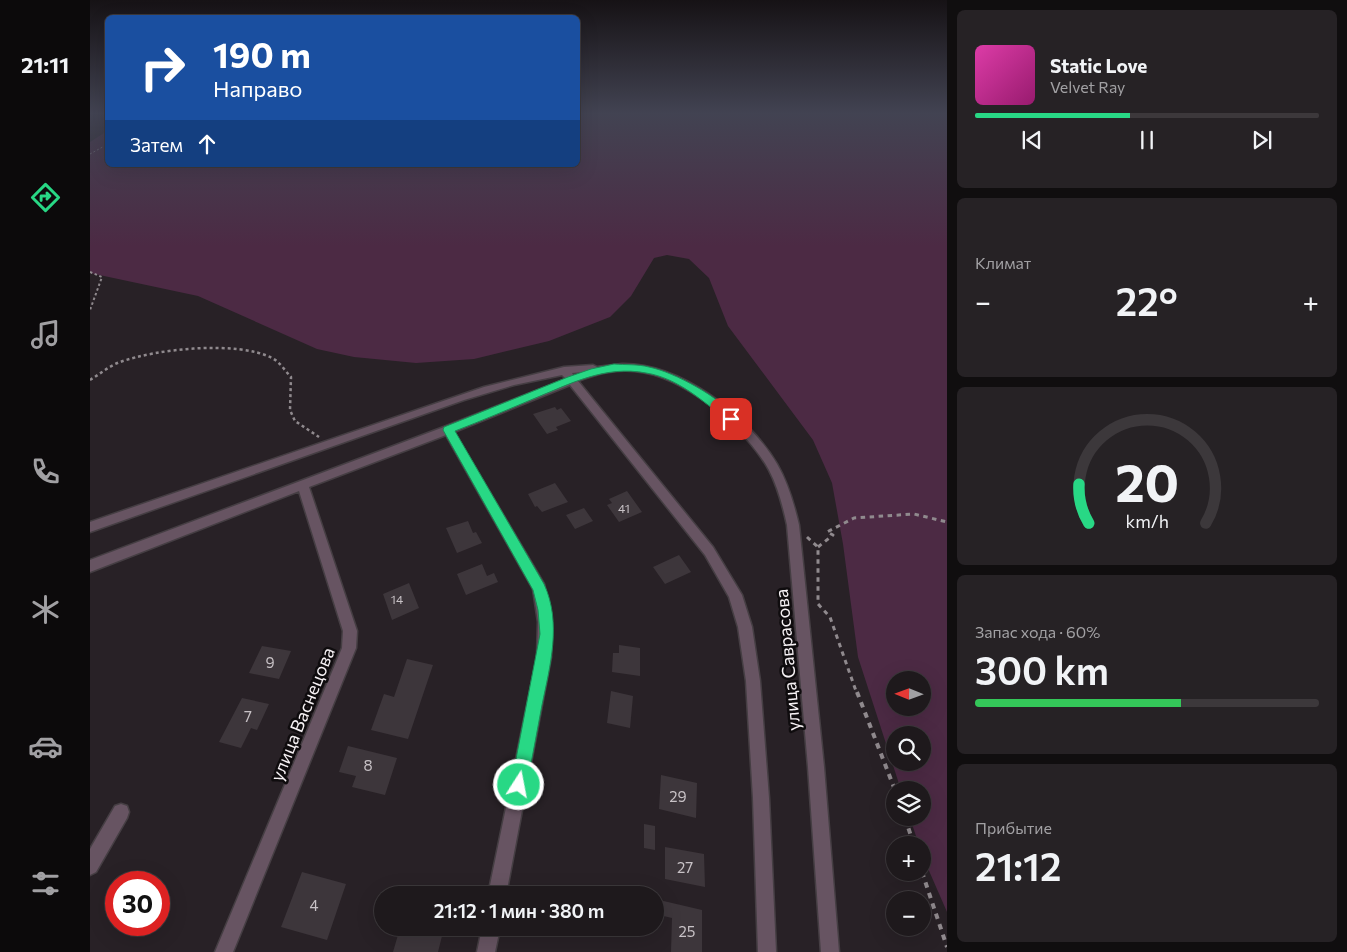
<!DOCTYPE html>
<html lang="ru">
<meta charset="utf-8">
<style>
:root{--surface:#1e191c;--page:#262225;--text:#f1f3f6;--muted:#a1a0a3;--line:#3c383b;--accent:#28d885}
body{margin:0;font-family:Commissioner,sans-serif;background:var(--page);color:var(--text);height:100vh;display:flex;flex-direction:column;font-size:19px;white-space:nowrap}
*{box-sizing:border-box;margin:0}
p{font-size:16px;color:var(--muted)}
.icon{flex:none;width:28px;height:28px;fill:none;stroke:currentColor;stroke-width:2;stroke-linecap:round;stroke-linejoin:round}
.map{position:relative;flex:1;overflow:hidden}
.drawer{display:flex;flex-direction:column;gap:10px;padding:10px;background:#100e0f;width:400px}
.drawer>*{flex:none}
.guide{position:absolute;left:15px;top:15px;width:475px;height:152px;border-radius:8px;box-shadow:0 5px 20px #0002,0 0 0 1px var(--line);background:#1a4fa0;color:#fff;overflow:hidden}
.needle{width:32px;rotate:271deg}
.fabs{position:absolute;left:796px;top:671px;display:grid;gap:10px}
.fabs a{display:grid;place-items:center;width:45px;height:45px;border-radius:50%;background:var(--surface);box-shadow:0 5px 20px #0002,0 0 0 1px var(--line);font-size:25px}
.speed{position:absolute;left:15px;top:871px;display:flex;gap:10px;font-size:25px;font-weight:700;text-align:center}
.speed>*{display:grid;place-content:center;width:65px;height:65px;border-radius:50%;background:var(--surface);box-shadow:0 5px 20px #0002,0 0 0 1px var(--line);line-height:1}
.speed .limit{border:8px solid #d22;background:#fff;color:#111}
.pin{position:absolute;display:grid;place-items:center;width:42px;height:42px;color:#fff;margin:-21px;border-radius:10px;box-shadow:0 2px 8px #0006}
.me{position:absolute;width:55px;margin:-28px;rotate:11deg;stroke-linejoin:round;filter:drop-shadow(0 0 4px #0008)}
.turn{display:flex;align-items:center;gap:18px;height:105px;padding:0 25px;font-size:22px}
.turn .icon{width:65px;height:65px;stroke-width:2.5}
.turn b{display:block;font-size:35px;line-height:42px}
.then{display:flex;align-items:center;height:48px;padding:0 25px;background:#0003;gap:10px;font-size:19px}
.big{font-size:38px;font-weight:600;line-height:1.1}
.drawer .tile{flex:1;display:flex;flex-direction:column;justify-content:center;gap:8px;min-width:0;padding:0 18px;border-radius:8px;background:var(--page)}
.drawer .dial{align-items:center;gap:0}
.dial svg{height:130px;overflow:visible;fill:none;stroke:var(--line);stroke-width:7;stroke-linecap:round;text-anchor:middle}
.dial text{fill:var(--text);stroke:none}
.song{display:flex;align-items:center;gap:15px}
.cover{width:60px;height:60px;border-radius:8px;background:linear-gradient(135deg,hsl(320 70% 55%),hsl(320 70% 35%))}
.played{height:5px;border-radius:2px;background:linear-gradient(90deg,var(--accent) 45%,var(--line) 45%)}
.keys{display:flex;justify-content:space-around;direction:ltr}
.heat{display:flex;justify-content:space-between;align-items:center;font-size:28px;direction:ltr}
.charge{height:8px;border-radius:4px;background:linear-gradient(90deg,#34c759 60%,var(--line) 0)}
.trip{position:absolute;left:284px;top:886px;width:290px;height:50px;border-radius:25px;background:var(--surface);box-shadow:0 5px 20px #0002,0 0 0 1px var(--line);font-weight:600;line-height:50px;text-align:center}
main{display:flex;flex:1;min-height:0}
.menu{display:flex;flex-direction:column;width:90px;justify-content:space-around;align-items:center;background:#0c0a0b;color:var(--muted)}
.menu .icon{width:35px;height:35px}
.menu .on{color:var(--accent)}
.menu b{font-size:22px;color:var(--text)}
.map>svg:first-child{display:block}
</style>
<main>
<nav class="menu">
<b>21:11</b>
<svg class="icon on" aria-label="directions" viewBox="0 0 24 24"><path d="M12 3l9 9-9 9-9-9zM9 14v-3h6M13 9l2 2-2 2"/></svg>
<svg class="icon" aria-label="music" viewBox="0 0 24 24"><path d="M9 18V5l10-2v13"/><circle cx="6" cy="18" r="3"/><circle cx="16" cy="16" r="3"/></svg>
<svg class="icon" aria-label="phone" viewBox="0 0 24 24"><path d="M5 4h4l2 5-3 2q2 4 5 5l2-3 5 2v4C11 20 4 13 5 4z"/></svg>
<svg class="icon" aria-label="climate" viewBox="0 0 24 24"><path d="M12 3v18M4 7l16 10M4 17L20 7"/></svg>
<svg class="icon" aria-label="car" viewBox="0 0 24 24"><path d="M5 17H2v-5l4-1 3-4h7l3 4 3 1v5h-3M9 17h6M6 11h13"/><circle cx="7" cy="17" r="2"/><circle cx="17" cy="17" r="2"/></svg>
<svg class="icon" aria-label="filters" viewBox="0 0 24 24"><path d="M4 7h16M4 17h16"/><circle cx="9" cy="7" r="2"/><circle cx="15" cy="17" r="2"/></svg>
</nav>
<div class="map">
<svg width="857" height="952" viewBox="0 0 857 952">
<rect width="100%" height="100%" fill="#282126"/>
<path fill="#4c2a44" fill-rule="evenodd" d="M488,112H857V912L833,857L832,845H829L820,818H832V790H811L768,657L753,544L742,483L723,440L638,326L619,278L599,259L577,255L564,258L541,296L520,317L459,341L384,359L326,363L264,357L227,349L108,296L0,273V142L17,131L18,165H488ZM805,680H832V708H805ZM805,735H832V762H805Z"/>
<path fill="#3d363b" d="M465,407L467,410L471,408L481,421L466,427L468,430L457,434L443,414Z
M465,483L478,502L452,512L447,506L445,507L438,494Z
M537,491L552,512L529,522L517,505L522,503L519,499Z
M494,508L503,521L485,529L476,515Z
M378,521L383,533L386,532L392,543L367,553L356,528Z
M589,555L601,572L575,584L563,567Z
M392,564L397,576L404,573L408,582L376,595L367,574Z
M319,583L329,608L302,620L293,594Z
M529,645L550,648V676L522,672L523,653H529Z
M172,646L201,651L189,679L159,673Z
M317,659L343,665L318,739L281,730L294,694L304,697Z
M521,691L543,696L540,728L517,723Z
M152,698L179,704L167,730L161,728L151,748L129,742Z
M258,746L307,758L295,795L262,787L266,776L249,772Z
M571,775L607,783L606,818L569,809Z
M554,824L565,826V850L554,848Z
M575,847L614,854L615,887L575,879Z
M212,872L256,884L237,940L191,927Z
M565,899L612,910V952H581L582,918L565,914Z
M310,928H354L348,952H303Z"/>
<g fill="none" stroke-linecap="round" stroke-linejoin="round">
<g stroke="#453e43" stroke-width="3">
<path id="street" d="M532,364C590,363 658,415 687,464C698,483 704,504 709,525L734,767L749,952H731L718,767L697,525C693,507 688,487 679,470C656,428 594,375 544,371C524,369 507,374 488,381L623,547L652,595L662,627L670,681L679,798L686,952H668L663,798L656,681L648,627L639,597L615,555L480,385L364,432L454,584L461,614V657L416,895H398L447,657L448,622L443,589L356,435L219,487L267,631L266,648L143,952H125L252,648L253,631L209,491L0,572V560L354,427L476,379L472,375L424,385L374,400L0,532V522L394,387L474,367L503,365L507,367ZM493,372L484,376L482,373Z
M31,804L37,806L39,812L37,818L6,872L0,875V849L25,806Z
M392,928H410L405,952H387Z"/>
</g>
<path stroke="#908a8e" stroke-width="1" stroke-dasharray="2 2" stroke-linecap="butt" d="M0,154L18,144"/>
<path stroke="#908a8e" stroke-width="2" stroke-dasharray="2.5 2.5" stroke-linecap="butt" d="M0,272L12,277L0,310"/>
<path stroke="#908a8e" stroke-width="2.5" stroke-dasharray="3 3" stroke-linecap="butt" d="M0,380C10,374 19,366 30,362C66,349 147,340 182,358C190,362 195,371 201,377L200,410L205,421L229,437"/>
<path stroke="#908a8e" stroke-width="3" stroke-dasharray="4.5 4.5" stroke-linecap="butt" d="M717,537L728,547V604L740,617L767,694
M728,547L743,535L737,532L764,518L824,514L857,522"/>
<path stroke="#908a8e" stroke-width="4" stroke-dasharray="5.5 5.5" stroke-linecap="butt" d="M767,692L805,790
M815,818L824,845
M832,872L857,947"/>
<use href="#street" fill="#675462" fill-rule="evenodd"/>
</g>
<linearGradient id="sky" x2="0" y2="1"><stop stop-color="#161215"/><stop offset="0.46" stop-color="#424352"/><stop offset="1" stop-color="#424352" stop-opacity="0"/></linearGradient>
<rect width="857" height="246" fill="url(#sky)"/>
<path fill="#28d885" stroke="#1a8c56" d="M524,364C535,365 548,364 559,367C584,372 632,398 647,419L641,422L638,421C614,402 588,378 556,373C515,365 480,384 443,399C417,410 391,421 365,431L454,584C472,623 460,666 452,705C447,732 442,758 437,785L435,791L429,793L423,791L421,785L450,634L448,610L443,590L353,430L354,427L478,377L501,369Z"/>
<g text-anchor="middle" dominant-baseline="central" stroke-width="5" stroke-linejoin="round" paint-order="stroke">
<g font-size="12" fill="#c8c2c6">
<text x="534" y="508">41</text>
<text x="307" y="599">14</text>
</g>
<g font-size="15" fill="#c8c2c6">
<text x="180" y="662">9</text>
<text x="158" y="716">7</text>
<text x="278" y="765">8</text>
<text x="588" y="796">29</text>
<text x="595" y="867">27</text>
<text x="224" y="905">4</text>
<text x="597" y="931">25</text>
</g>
<g font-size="18" fill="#f6f1f4" stroke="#0f0c0e">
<text transform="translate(697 660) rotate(-95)">улица Саврасова</text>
<text transform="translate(212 714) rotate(-68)">улица Васнецова</text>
</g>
</g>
</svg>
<div class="fabs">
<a><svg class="needle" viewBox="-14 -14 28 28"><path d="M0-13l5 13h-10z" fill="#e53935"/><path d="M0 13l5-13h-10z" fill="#a1a0a3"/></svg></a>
<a><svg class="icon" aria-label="search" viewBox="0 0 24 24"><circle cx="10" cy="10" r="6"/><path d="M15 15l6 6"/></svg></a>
<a><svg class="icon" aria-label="layers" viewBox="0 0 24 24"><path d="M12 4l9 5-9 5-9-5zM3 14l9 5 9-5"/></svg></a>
<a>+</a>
<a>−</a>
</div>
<div class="speed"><div class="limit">30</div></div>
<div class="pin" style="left:641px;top:419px;background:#d93025"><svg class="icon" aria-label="arrive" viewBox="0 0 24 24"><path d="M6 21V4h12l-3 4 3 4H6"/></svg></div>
<svg class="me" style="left:429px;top:785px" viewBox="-20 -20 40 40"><circle r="17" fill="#28d885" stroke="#fff" stroke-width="3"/><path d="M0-11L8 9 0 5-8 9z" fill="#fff"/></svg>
<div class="trip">21:12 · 1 мин · 380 m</div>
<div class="guide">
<div class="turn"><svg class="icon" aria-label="right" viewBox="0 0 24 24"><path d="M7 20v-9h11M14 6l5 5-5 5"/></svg><div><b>190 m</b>Направо</div></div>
<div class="then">Затем<svg class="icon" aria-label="ahead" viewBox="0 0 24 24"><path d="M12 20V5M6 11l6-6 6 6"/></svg></div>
</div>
</div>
<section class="drawer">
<div class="tile">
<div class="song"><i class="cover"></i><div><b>Static Love</b><p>Velvet Ray</p></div></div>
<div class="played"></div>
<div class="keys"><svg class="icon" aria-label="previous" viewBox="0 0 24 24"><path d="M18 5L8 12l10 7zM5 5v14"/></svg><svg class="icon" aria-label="pause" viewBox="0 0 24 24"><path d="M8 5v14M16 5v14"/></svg><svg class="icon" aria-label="next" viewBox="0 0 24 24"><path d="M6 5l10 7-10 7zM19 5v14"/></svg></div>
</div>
<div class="tile"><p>Климат</p>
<div class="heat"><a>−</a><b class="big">22°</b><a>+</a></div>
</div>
<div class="tile dial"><svg viewBox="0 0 100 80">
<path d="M14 69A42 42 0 1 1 86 69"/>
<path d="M14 69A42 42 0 0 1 8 45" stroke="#28d885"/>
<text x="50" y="56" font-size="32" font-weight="700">20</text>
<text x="50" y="72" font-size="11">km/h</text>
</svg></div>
<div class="tile"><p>Запас хода · 60%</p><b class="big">300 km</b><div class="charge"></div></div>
<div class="tile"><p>Прибытие</p><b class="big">21:12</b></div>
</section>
</main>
